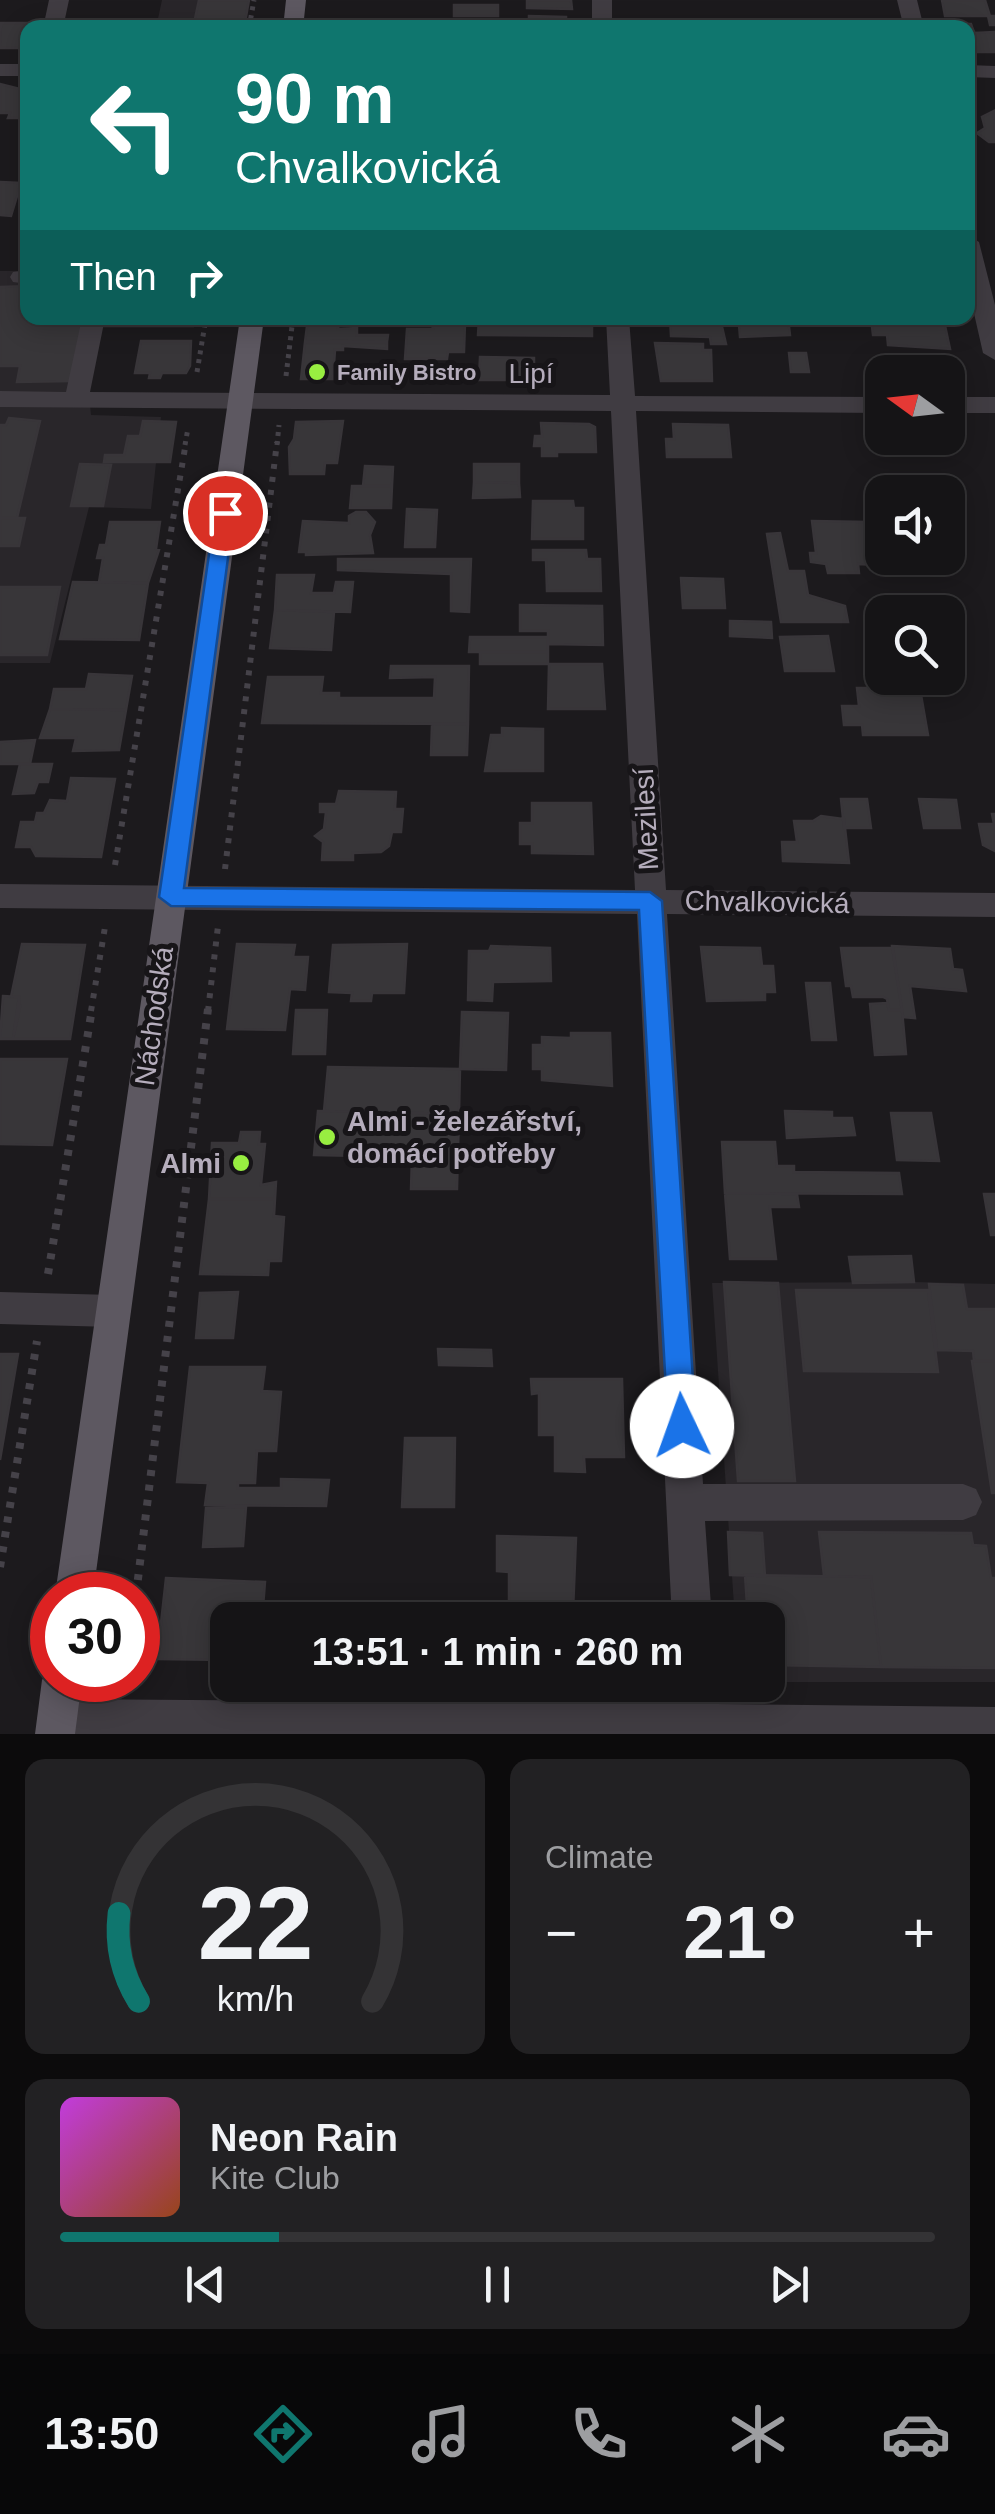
<!DOCTYPE html>
<meta charset="utf-8">
<style>
:root{--surface:#151416;--page:#222123;--text:#f1f3f6;--muted:#9d9ea1;--line:#343335;--accent:#0f766e}
body{margin:0;font-family:Arial,sans-serif;background:var(--page);color:var(--text);height:100vh;display:flex;flex-direction:column;font-size:38px;white-space:nowrap}
*{box-sizing:border-box;margin:0}
p{font-size:32px;color:var(--muted)}
.icon{flex:none;width:55px;height:55px;fill:none;stroke:currentColor;stroke-width:2;stroke-linecap:round;stroke-linejoin:round}
.map{position:relative;height:1734px;overflow:hidden}
.panel{display:flex;flex-direction:column;gap:25px;padding:25px;background:#0c0b0c;flex:1}
.panel>*{flex:none}
.hud{position:absolute;left:20px;top:20px;width:955px;height:305px;border-radius:20px;box-shadow:0 5px 25px #0003,0 0 0 2px var(--line);background:#0f766e;color:#fff;overflow:hidden}
.needle{width:65px;rotate:285deg}
.buttons{position:absolute;left:865px;top:355px;display:grid;gap:20px}
.buttons a{display:grid;place-items:center;width:100px;height:100px;border-radius:20px;background:var(--surface);box-shadow:0 5px 25px #0003,0 0 0 2px var(--line);font-size:50px}
.speed{position:absolute;left:30px;top:1572px;display:flex;gap:20px;font-size:50px;font-weight:700;text-align:center}
.speed>*{display:grid;place-content:center;width:130px;height:130px;border-radius:50%;background:var(--surface);box-shadow:0 5px 25px #0003,0 0 0 2px var(--line);line-height:1}
.speed .limit{border:15px solid #d22;background:#fff;color:#111}
.pin{position:absolute;display:grid;place-items:center;width:85px;height:85px;color:#fff;margin:-42px;border:5px solid #fff;border-radius:50%;box-shadow:0 2px 10px #0007}
.me{position:absolute;width:110px;margin:-55px;rotate:357deg;stroke-linejoin:round;filter:drop-shadow(0 0 8px #0008)}
.turn{display:flex;align-items:center;gap:35px;height:210px;padding:0 50px;font-size:45px}
.turn .icon{width:130px;height:130px;stroke-width:2.5}
.turn b{display:block;font-size:70px;line-height:85px}
.then{display:flex;align-items:center;height:95px;padding:0 50px;background:#0003;gap:20px;font-size:38px}
.big{font-size:75px;font-weight:600;line-height:1.1}
.panel .card{flex:1;display:flex;flex-direction:column;justify-content:center;gap:15px;min-width:0;padding:0 35px;border-radius:20px;background:var(--page)}
.panel .dial{align-items:center;gap:0}
.dial svg{height:260px;overflow:visible;fill:none;stroke:var(--line);stroke-width:7;stroke-linecap:round;text-anchor:middle}
.dial text{fill:var(--text);stroke:none}
.song{display:flex;align-items:center;gap:30px}
.cover{width:120px;height:120px;border-radius:15px;background:linear-gradient(135deg,hsl(290 70% 55%),hsl(20 70% 35%))}
.played{height:10px;border-radius:5px;background:linear-gradient(90deg,var(--accent) 25%,var(--line) 25%)}
.keys{display:flex;justify-content:space-around;direction:ltr}
.heat{display:flex;justify-content:space-between;align-items:center;font-size:55px;direction:ltr}
.panel .tiles{flex:1;display:grid;gap:25px;grid-template-columns:1fr 1fr}
.card:last-child{grid-column:span 2}
.trip{position:absolute;left:210px;top:1602px;width:575px;height:100px;border-radius:20px;background:var(--surface);box-shadow:0 5px 25px #0003,0 0 0 2px var(--line);font-weight:600;line-height:100px;text-align:center}
.menu{display:flex;height:160px;justify-content:space-around;align-items:center;background:#080809;color:var(--muted)}
.menu .icon{width:70px;height:70px}
.menu .selected{color:var(--accent)}
.menu b{font-size:45px;color:var(--text)}
.map>svg:first-child{display:block}
</style>
<div class="map">
<svg width="995" height="1734" viewBox="0 0 995 1734">
<rect width="100%" height="100%" fill="#1c1a1d"/>
<path fill="#29262a" d="M162,0H248L243,27L156,28Z
M0,271H27L28,318H104L88,383L91,415L161,417L151,509L89,507L50,663H0Z
M914,1282L995,1284V1682H768V1620H735L712,1283Z"/>
<path fill="#383639" stroke="#383539" stroke-width="2.5" d="M199,0H249L244,28H193Z
M527,0H571L572,9L527,8Z
M942,0H985L990,16H995V25H990L988,16H945Z
M454,5H498V16H454Z
M529,16L566,17V23L529,22Z
M93,20L96,22L129,21L127,28L79,26Z
M1,23H32L28,28L27,48H0Z
M949,24H971L974,33L995,32V52H968V28Z
M0,84L28,91V118H8L10,113H0Z
M994,111L995,142H989L977,133L985,128L982,117Z
M0,182L21,183L11,216L0,215Z
M28,286V318H84L72,381L17,382L20,366H0V287Z
M104,318H195L193,326H103Z
M308,318H339L338,329L357,328V335H388L387,342H305Z
M479,318H583V326H592V336L478,335Z
M670,318H720L726,344H711L710,337L671,336Z
M731,318H788L790,335L740,337L739,325H732Z
M871,318L944,321L950,349L888,345L887,335H873Z
M432,324H465L464,352H448L447,359H405L407,329H433Z
M141,341H191L190,366L186,373H162L160,378H149L150,373H135Z
M337,341L387,342V349L343,346V350H335L333,379H301L305,342Z
M655,343L703,344V350H711L712,381H661Z
M789,353H806L809,372H791Z
M480,357L534,358V374H524V380H479Z
M9,418L40,421L17,518H0V425H6Z
M143,421L176,422L170,462H104L105,455H124L128,436H140Z
M343,421L337,463H325L324,474H290L289,447L294,439L296,422Z
M541,423L589,424L595,427L596,452H557V456H542V446H534L535,436H542Z
M673,424L728,425L731,457H667L666,439H674Z
M80,464L111,465L103,506H71Z
M474,464H519V483L474,482Z
M365,466L393,467L392,486H363Z
M474,482L519,483L520,497L473,498Z
M352,486H392L391,508H350Z
M533,501H573L574,508H583V539H532Z
M407,509L437,510L435,547H405Z
M356,512H366L375,522L370,535L373,553L306,555V552H299L303,521L349,523V516Z
M0,518H25L19,546H0Z
M812,521L868,522V527H876L878,541H871L875,565L858,564L859,573H828L826,564L811,562L810,553H816Z
M110,522H160L156,549L159,550L148,583L99,582L103,558H97L100,545H106Z
M780,533L788,571H804L808,595L845,606L848,622H781L767,534Z
M533,550H586L587,559H600L601,591H547L546,560H533Z
M338,559H471L469,612L451,611V574L338,570Z
M277,575H314L311,593H334L336,582H353L350,612L275,610Z
M681,578L723,579L725,608H683Z
M73,582L148,583L139,640L60,639Z
M0,587H60L47,655H0Z
M520,605L602,606L603,645L548,644V631H520Z
M275,610L334,612L331,650L270,648Z
M730,621L771,622L772,638L730,636Z
M828,636L834,671H785L780,637Z
M470,637H548V652H469Z
M480,652H548V664H480Z
M549,664H602L605,709H548Z
M391,666H469L468,724L262,723L268,677H323L321,693H339V698H434L435,677L390,678Z
M89,674L132,676L126,710L50,709L54,689H86Z
M869,680H891L892,688L920,689L928,735H863L862,725H844L842,706H859L857,688H871Z
M50,709L126,710L119,750L73,751L76,738H40Z
M432,724H468L467,755H431Z
M502,728L543,729V771H485L491,735H502Z
M35,740L30,764H0V742Z
M20,764H52L48,782H38L34,793L13,794Z
M71,778L115,779L101,857L36,856L31,847H16L21,822H35L37,813H44L50,800L67,801Z
M339,791L396,792L395,809H403L401,832H392L389,846L381,852L353,853V860H322L323,842L315,836L324,829L326,812H320V804H336Z
M841,799H867L871,828H844Z
M919,799L956,800L960,828H924Z
M532,803H591L593,854L532,853V844H520V823H532Z
M992,814H995V851L983,845L979,824H994Z
M821,816L844,819L849,863L783,861L782,842H797L794,821H813Z
M22,944L85,945L70,1039H13L20,1007L19,997H11Z
M237,944L295,945L293,957H308L305,990L290,989L285,1030L227,1029Z
M407,944L404,993H372L371,1001H351L352,993L329,992L333,945Z
M491,946L550,948L551,981L493,982L492,1001L468,1000L469,951H489Z
M892,946L950,949L953,969L962,970L966,991L910,986L915,1018L903,1017Z
M701,947L760,948L762,966H773L775,992H765V1000L707,1001Z
M841,948H893L902,1010H889L887,999L883,997H853L851,986H846Z
M806,983H830L836,1040H812Z
M3,996L19,997L13,1039H0Z
M887,1003L889,1010H902L906,1054L875,1055L870,1004Z
M296,1010H327L325,1054H293Z
M462,1012L508,1013L506,1070L460,1069Z
M571,1033H610L612,1086L542,1080V1069H533V1045H542V1037L571,1038Z
M0,1059H67L52,1145L0,1144Z
M328,1067L460,1069L459,1114L324,1111Z
M318,1111L459,1114L457,1189H411L412,1157L314,1155Z
M785,1111L832,1112V1118H852L855,1135L787,1138Z
M891,1113H931L939,1161L897,1160Z
M241,1132H260L259,1144H265L261,1185L276,1182L275,1199H209L212,1143H239Z
M722,1142H775L777,1166H794V1172L899,1173L902,1194L725,1193Z
M725,1193L797,1194L799,1207H770L776,1259H730Z
M984,1194H995V1235H991Z
M209,1199H275L274,1216L284,1217L281,1261H269L268,1275L200,1274Z
M911,1256L914,1282L853,1283L849,1257Z
M724,1282L778,1283L795,1481H738Z
M929,1284L963,1285L967,1309H995V1361H974L973,1351L937,1350Z
M796,1290H928L938,1372L804,1371Z
M238,1292L233,1338H196L200,1293Z
M438,1349L491,1350L492,1366L439,1365Z
M0,1354H18L0,1460Z
M972,1361H995V1493H992Z
M190,1367H265L262,1391L281,1392L276,1451H257L255,1483H238V1488H281V1479L329,1480L326,1506L205,1505L208,1483L177,1482Z
M531,1379H622L624,1457H584L585,1472L555,1471V1435H539V1393L532,1394Z
M405,1438H455L454,1507H402Z
M246,1507L243,1546L203,1547L206,1508Z
M728,1532L762,1533L765,1576L730,1575Z
M819,1532L971,1533L973,1545L986,1546L991,1578H995V1668L881,1667L871,1577L824,1576Z
M497,1536L576,1538L573,1612H509V1572L497,1571Z
M745,1575L871,1577L881,1667L768,1665V1620H748Z
M166,1578L265,1582L262,1620H228L225,1660L157,1659Z
M371,1607H455L454,1620H370Z"/>
<g fill="none" stroke-linecap="round" stroke-linejoin="round">
<path stroke="#454249" stroke-width="5" stroke-dasharray="4 5" stroke-linecap="butt" d="M249,28L254,0
M197,372L206,318
M286,376L293,318
M185,445L188,428
M277,445L279,425"/>
<path stroke="#454249" stroke-width="6" stroke-dasharray="5 8" stroke-linecap="butt" d="M115,865L186,442
M225,869L277,442
M91,1011L105,927
M208,1011L218,926"/>
<path stroke="#454249" stroke-width="8" stroke-dasharray="6 9" stroke-linecap="butt" d="M48,1274L92,1009
M0,1567L37,1341
M136,1595L208,1009"/>
<path fill="#403c42" fill-rule="evenodd" d="M49,0H69L63,28H43Z
M592,0H612V28H592Z
M897,0H917L924,28H904Z
M0,64H28V76H0Z
M968,65L995,66V78L968,77Z
M968,235L979,242L995,305V360L983,353L968,287Z
M28,270V284L13,282L10,277L13,272Z
M82,318H105L90,392L610,395L606,318H629L635,396L882,397V413L636,411L666,890L995,893V917L667,914L703,1484H963L976,1489L982,1502L976,1515L963,1520L705,1521L712,1620H672L637,914L0,908V884L635,890L611,411L0,407V391L66,392Z
M948,397H995V413H948Z
M0,1292L113,1295L126,1300L131,1311L126,1322L113,1327L0,1324Z
M675,1685H715L716,1704L995,1707V1734H44L37,1719L43,1705L57,1699L676,1704Z"/>
<path fill="#5d5861" fill-rule="evenodd" d="M286,0H306L303,28H283Z
M240,318H264L93,1595H55Z
M52,1664V1680H82L75,1734H35L42,1680Z"/>
</g>
<path fill="#1a73e8" stroke="#114b97" stroke-width="2.5" d="M225,506L234,513L184,888L650,892L662,901L696,1426L692,1436L682,1440L672,1436L668,1426L639,910L171,906L159,897L215,513Z"/>
<g fill="#98ee41" stroke="#171518" stroke-width="4">
<circle cx="317" cy="372" r="10"/>
<circle cx="327" cy="1137" r="10"/>
<circle cx="241" cy="1163" r="10"/>
</g>
<g text-anchor="middle" dominant-baseline="central" stroke-width="10" stroke-linejoin="round" paint-order="stroke">
<g font-size="22" font-weight="bold" fill="#b5adbc" stroke="#171518" text-anchor="start">
<text x="337" y="372">Family Bistro</text>
</g>
<g font-size="28" fill="#b5adbc" stroke="#171518">
<text x="531" y="373">Lipí</text>
<text transform="translate(646 819) rotate(-93)">Mezilesí</text>
<text transform="translate(767 902) rotate(1)">Chvalkovická</text>
<text transform="translate(154 1016) rotate(-82)">Náchodská</text>
</g>
<g font-size="28" font-weight="bold" fill="#b5adbc" stroke="#171518" text-anchor="start">
<text x="347" y="1121">Almi - železářství,<tspan x="347" dy="32">domácí potřeby</tspan></text>
<text x="221" y="1163" text-anchor="end">Almi</text>
</g>
</g>
</svg>
<div class="buttons">
<a><svg class="needle" viewBox="-14 -14 28 28"><path d="M0-13l5 13h-10z" fill="#e53935"/><path d="M0 13l5-13h-10z" fill="#9d9ea1"/></svg></a>
<a><svg class="icon" aria-label="sound" viewBox="0 0 24 24"><path d="M4 9h4l5-4v14l-5-4H4zM17 9q2 3 0 6"/></svg></a>
<a><svg class="icon" aria-label="search" viewBox="0 0 24 24"><circle cx="10" cy="10" r="6"/><path d="M15 15l6 6"/></svg></a>
</div>
<div class="speed"><div class="limit">30</div></div>
<div class="pin" style="left:225px;top:513px;background:#d93025"><svg class="icon" aria-label="arrive" viewBox="0 0 24 24"><path d="M6 21V4h12l-3 4 3 4H6"/></svg></div>
<svg class="me" style="left:682px;top:1426px" viewBox="-20 -20 40 40"><circle r="19" fill="#fff"/><path d="M0-13L10 11 0 6-10 11z" fill="#1a73e8"/></svg>
<div class="trip">13:51 · 1 min · 260 m</div>
<div class="hud">
<div class="turn"><svg class="icon" aria-label="left" viewBox="0 0 24 24"><path d="M17 20v-9H6M10 6l-5 5 5 5"/></svg><div><b>90 m</b>Chvalkovická</div></div>
<div class="then">Then<svg class="icon" aria-label="right" viewBox="0 0 24 24"><path d="M7 20v-9h11M14 6l5 5-5 5"/></svg></div>
</div>
</div>
<section class="panel">
<div class="tiles">
<div class="card dial"><svg viewBox="0 0 100 80">
<path d="M14 69A42 42 0 1 1 86 69"/>
<path d="M14 69A42 42 0 0 1 8 42" stroke="#0f766e"/>
<text x="50" y="56" font-size="32" font-weight="700">22</text>
<text x="50" y="72" font-size="11">km/h</text>
</svg></div>
<div class="card"><p>Climate</p>
<div class="heat"><a>−</a><b class="big">21°</b><a>+</a></div>
</div>
<div class="card">
<div class="song"><i class="cover"></i><div><b>Neon Rain</b><p>Kite Club</p></div></div>
<div class="played"></div>
<div class="keys"><svg class="icon" aria-label="previous" viewBox="0 0 24 24"><path d="M18 5L8 12l10 7zM5 5v14"/></svg><svg class="icon" aria-label="pause" viewBox="0 0 24 24"><path d="M8 5v14M16 5v14"/></svg><svg class="icon" aria-label="next" viewBox="0 0 24 24"><path d="M6 5l10 7-10 7zM19 5v14"/></svg></div>
</div>
</div>
</section>
<nav class="menu">
<b>13:50</b>
<svg class="icon selected" aria-label="directions" viewBox="0 0 24 24"><path d="M12 3l9 9-9 9-9-9zM9 14v-3h6M13 9l2 2-2 2"/></svg>
<svg class="icon" aria-label="music" viewBox="0 0 24 24"><path d="M9 18V5l10-2v13"/><circle cx="6" cy="18" r="3"/><circle cx="16" cy="16" r="3"/></svg>
<svg class="icon" aria-label="phone" viewBox="0 0 24 24"><path d="M5 4h4l2 5-3 2q2 4 5 5l2-3 5 2v4C11 20 4 13 5 4z"/></svg>
<svg class="icon" aria-label="climate" viewBox="0 0 24 24"><path d="M12 3v18M4 7l16 10M4 17L20 7"/></svg>
<svg class="icon" aria-label="car" viewBox="0 0 24 24"><path d="M5 17H2v-5l4-1 3-4h7l3 4 3 1v5h-3M9 17h6M6 11h13"/><circle cx="7" cy="17" r="2"/><circle cx="17" cy="17" r="2"/></svg>
</nav>
